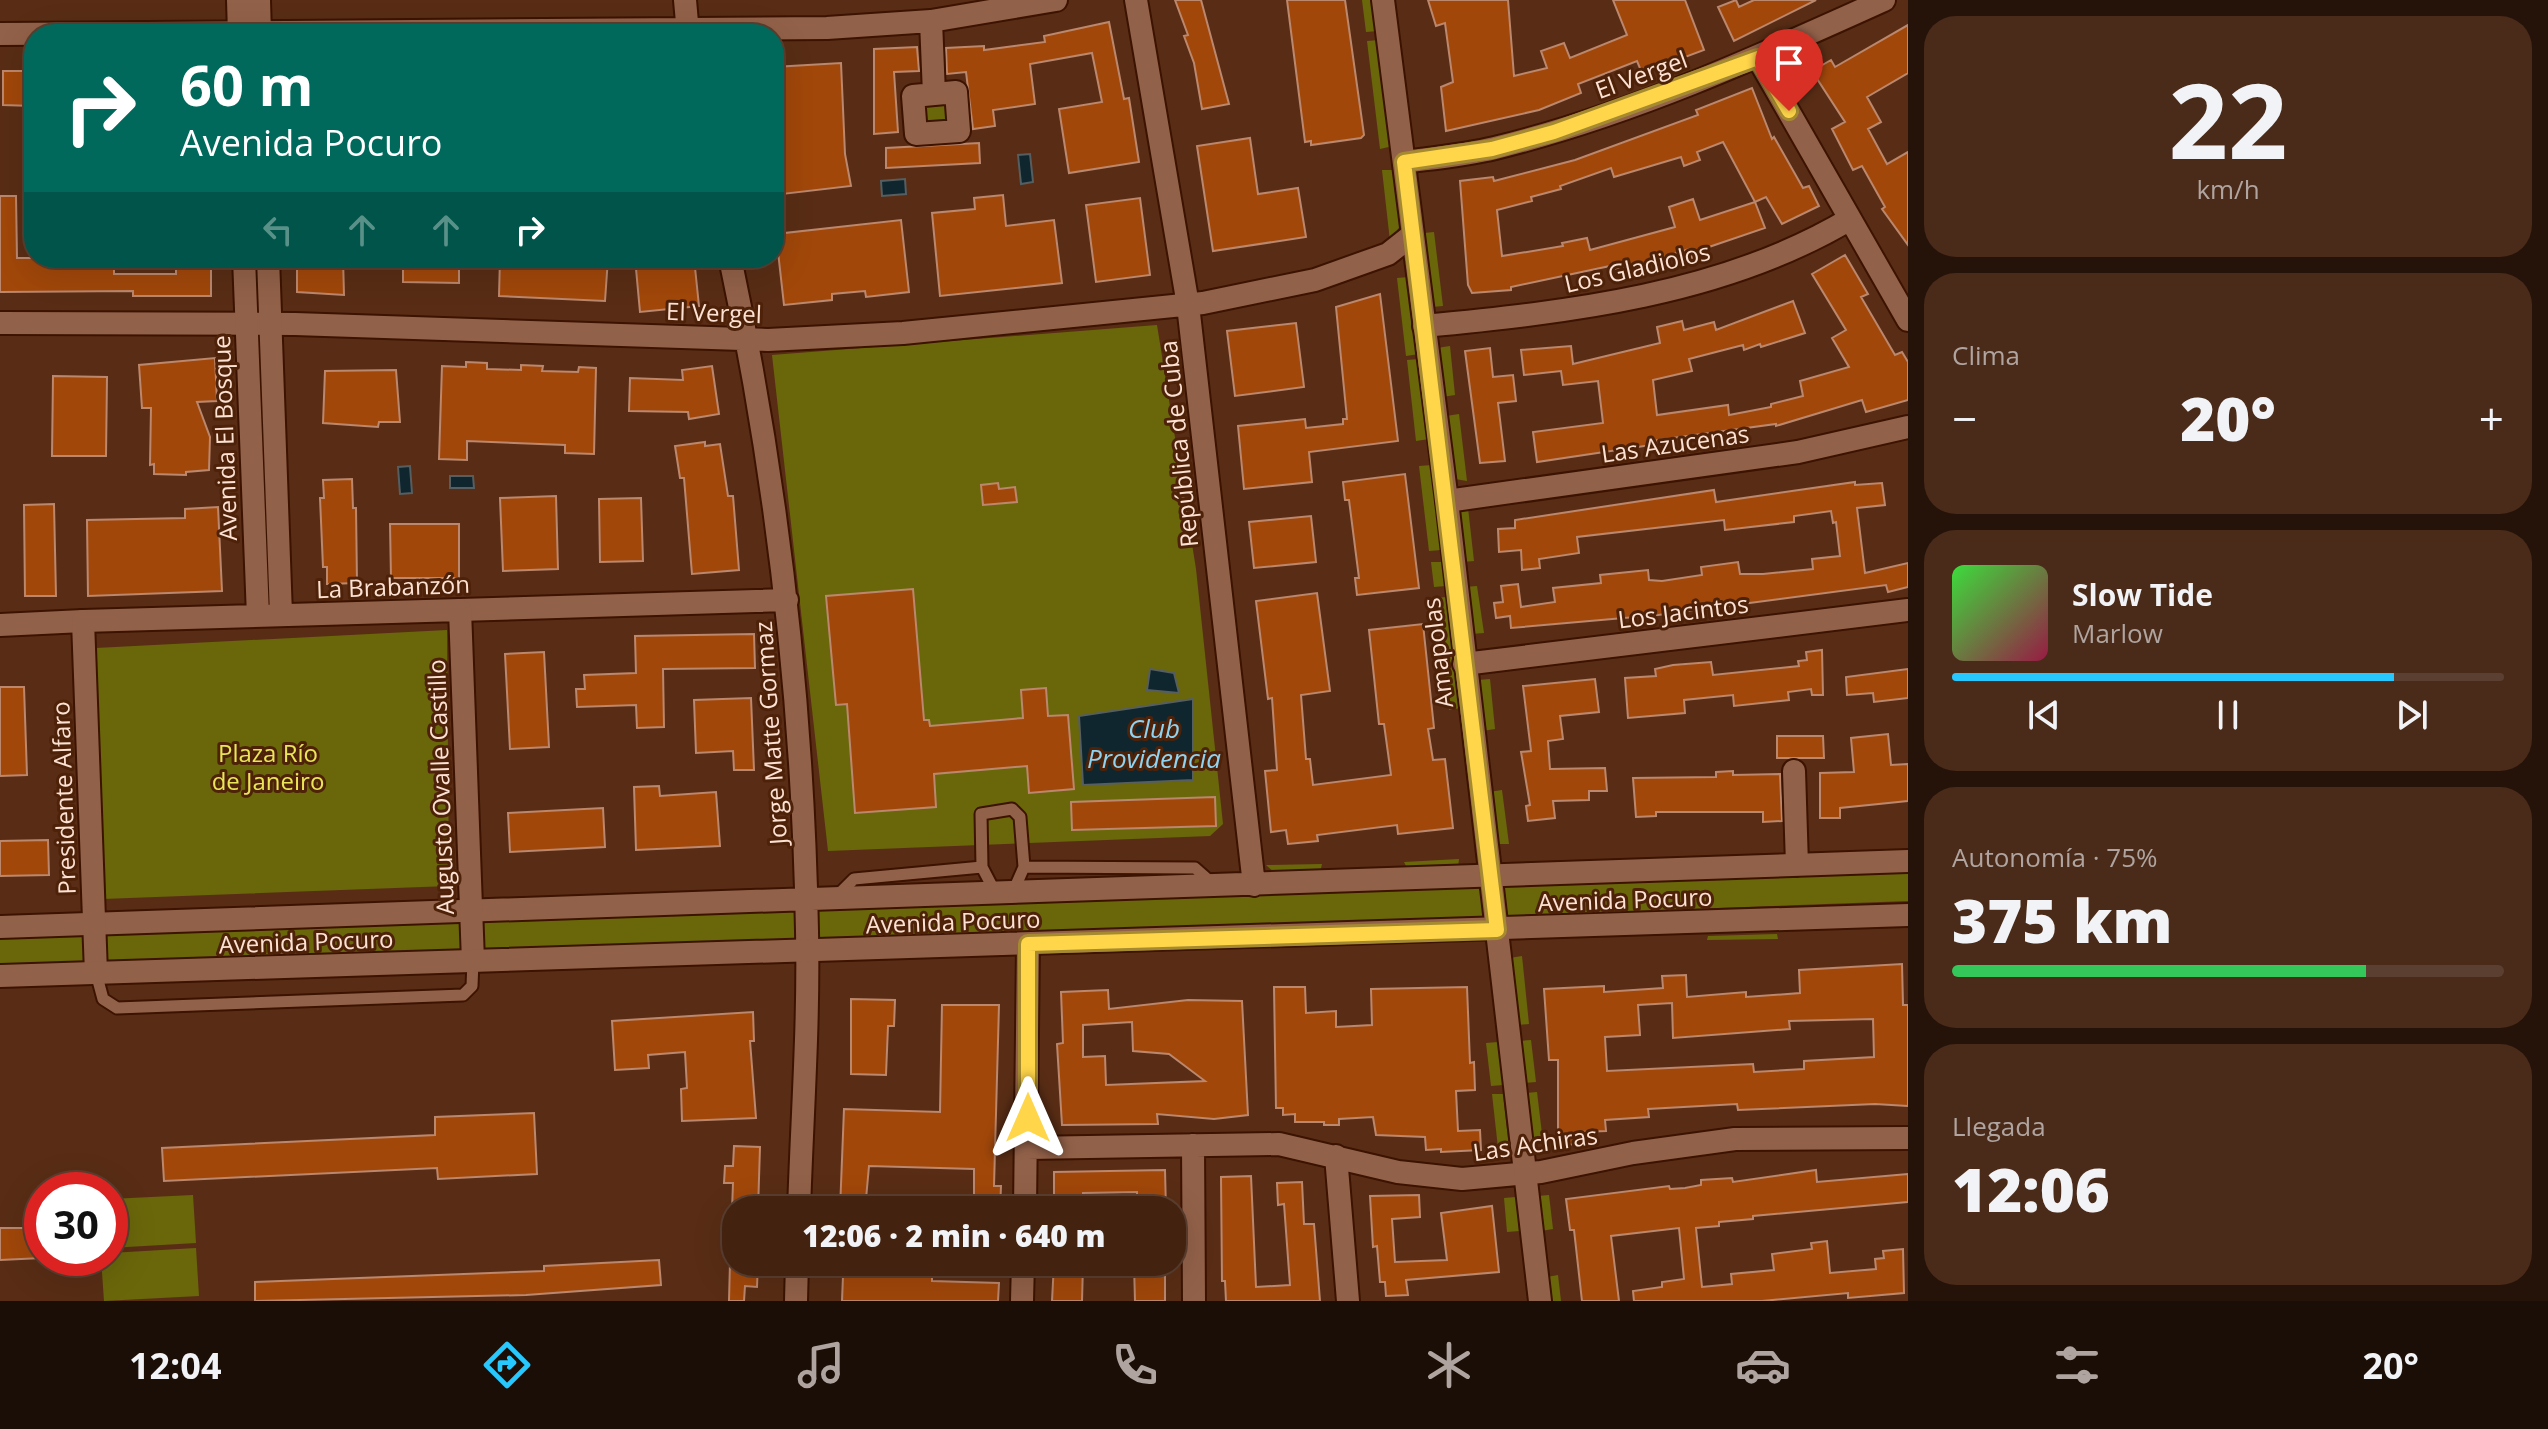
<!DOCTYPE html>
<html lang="es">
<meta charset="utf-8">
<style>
:root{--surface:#432210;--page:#4a2a19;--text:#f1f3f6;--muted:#afa49f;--line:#5b3f30;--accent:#27c8fe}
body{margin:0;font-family:"Open Sans",sans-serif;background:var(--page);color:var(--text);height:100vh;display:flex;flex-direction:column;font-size:30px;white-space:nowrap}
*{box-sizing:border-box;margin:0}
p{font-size:26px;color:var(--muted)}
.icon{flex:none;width:44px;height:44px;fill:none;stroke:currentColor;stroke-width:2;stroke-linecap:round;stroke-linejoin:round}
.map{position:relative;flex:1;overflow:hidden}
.drawer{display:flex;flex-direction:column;gap:16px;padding:16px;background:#251309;width:640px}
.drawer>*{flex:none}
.top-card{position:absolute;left:24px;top:24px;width:760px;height:244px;border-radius:32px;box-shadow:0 8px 32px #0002,0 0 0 2px var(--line);background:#00695c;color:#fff;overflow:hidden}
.speed{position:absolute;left:24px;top:1172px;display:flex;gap:16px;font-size:40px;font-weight:700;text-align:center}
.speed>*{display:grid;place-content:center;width:104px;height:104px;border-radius:50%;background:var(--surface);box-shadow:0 8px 32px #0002,0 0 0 2px var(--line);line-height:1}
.speed .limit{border:12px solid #d22;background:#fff;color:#111}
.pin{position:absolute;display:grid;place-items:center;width:68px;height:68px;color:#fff;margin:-82px -34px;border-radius:50% 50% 50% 0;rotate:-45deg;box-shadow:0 0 8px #0007}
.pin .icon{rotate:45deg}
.me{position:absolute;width:88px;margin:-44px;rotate:0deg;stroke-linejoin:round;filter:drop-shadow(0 0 6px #0008)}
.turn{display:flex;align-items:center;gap:28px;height:168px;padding:0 24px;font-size:36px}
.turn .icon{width:104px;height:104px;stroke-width:2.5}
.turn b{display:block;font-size:56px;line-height:68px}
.lanes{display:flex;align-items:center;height:76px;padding:0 24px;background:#0003;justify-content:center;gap:40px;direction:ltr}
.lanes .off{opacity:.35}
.big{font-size:60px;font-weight:800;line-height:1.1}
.drawer .tile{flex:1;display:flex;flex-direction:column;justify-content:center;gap:12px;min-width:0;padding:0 28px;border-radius:32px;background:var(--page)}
.drawer .dial{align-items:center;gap:0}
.dial b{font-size:104px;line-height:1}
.song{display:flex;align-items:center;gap:24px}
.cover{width:96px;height:96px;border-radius:12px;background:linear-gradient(135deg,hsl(120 70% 55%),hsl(340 70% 35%))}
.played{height:8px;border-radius:4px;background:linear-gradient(90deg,var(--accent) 80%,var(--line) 80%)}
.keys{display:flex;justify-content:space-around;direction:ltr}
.heat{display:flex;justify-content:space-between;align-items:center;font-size:44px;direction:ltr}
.charge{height:12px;border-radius:6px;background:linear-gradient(90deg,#34c759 75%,var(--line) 0)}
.trip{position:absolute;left:722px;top:1196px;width:464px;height:80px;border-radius:32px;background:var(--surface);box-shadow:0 8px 32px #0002,0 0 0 2px var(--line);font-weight:800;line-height:80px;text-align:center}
.tab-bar{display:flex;height:128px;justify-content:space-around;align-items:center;background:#1b0e06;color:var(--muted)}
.tab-bar .icon{width:56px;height:56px}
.tab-bar .current{color:var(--accent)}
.tab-bar b{font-size:36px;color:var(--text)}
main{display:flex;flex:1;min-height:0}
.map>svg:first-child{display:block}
</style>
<main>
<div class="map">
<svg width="1908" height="1301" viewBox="0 0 1908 1301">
<rect width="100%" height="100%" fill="#592d15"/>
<path fill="#6a670b" d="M1362,0H1374L1378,31L1366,32Z
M1380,40L1393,146L1380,149L1367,41Z
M950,99L952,124L921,126L919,102Z
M1382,170H1394L1400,226L1390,241Z
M1434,232L1443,306L1432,307L1424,233Z
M253,258H263L270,585L262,586Z
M1409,277L1419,354L1406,356L1397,278Z
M1157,325L1196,569L1223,824L1210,836L828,851L772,355Z
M1450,346L1455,395L1442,397L1437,348Z
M1419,359L1429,439L1416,441L1407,360Z
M1459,414L1467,481L1455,479L1446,416Z
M1432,465L1441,550L1429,551L1419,466Z
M1468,508L1474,561L1462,562L1456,514Z
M1431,562H1443L1446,586L1434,587Z
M1477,586L1484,633L1471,634L1465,587Z
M1447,597L1460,708L1449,710L1435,598Z
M447,630L449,886L103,899L96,648Z
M1490,679L1495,729L1482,731L1478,680Z
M1502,790L1509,844H1498L1489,792Z
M1459,859L1458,867L1407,868L1404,862Z
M1322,864L1320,872L1276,874L1266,865Z
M1908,871V901L0,971V931Z
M1777,934L1778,939L1707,940L1708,936Z
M1522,956L1529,1024L1517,1025L1510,958Z
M1531,1040L1536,1082L1523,1083L1519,1041Z
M1498,1042L1503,1085L1491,1086L1486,1043Z
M1537,1092L1543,1142L1531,1143L1526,1093Z
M1492,1094H1503L1509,1147L1498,1148Z
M193,1195L196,1243L110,1248V1199Z
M1549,1195L1553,1229L1541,1231L1538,1196Z
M1516,1197L1519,1231L1507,1232L1504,1198Z
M196,1248L199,1296L104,1301L101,1258H110V1253Z
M1558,1275L1561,1301H1550L1547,1277Z"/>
<path fill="#0f262f" stroke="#565e60" stroke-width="2" d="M1030,154L1033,182L1021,184L1018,155Z
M905,179L906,194L882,196L881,181Z
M410,466L412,493L400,494L398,467Z
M450,476H473L474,488H450Z
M1150,669L1174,673L1179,693L1147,690Z
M1193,699V780L1083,785L1079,716Z"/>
<path fill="#a1470a" stroke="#bb876d" stroke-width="2" fill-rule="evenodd" d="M1175,0H1201L1229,104L1202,109L1194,63L1184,36L1188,35Z
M1287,0H1345L1364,135L1361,138L1311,145V141L1305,142Z
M1428,0H1508L1514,76L1547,68L1541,51L1564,43L1570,58L1627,35L1613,0H1685L1704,50L1642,73L1637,61L1578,84L1581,93L1539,110L1446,131L1441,87L1453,82L1445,23L1436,26Z
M1736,0L1739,7L1754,0H1816L1734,41L1718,7Z
M1109,22L1124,99L1129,98L1139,162L1069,173L1059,109L1102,102L1092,53L1030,64L1035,104L993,110L995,126L973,129L966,72L947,74L946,48L984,46V50L1045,42L1044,36Z
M1908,25V73L1867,97L1881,122L1868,129L1887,164L1908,152V245L1882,209L1885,207L1862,166L1853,170L1832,129L1845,122L1812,71L1831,60L1835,67Z
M917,47L919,71L894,72L898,132L874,134V49Z
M841,63L845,154L851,186L774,195V67Z
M3,71H34L33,106L3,105Z
M1752,88L1772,139L1774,137L1803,188L1809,186L1819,206L1782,224L1766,197L1755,202L1723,142L1697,152L1700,160L1684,166L1681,157L1614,177L1611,168L1560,186L1561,189L1531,197L1532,201L1497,210L1502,256L1563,246L1562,243L1587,238L1590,250L1675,227L1669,207L1693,199L1700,220L1755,202L1765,228L1706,248L1707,253L1692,258L1689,249L1627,269L1626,266L1611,270L1610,266L1511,287V290L1472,293L1468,285L1460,181L1493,177L1494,181L1575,160L1698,115L1696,110Z
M1250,138L1258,194L1298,188L1306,237L1213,251L1197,146Z
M979,143L980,163L886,168V148Z
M1003,195L1006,226L1054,220L1062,283L940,296L932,213L975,209L974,198Z
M0,196H16L17,258H114V274H176V262H211V296H133V291L0,292Z
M1140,198L1150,275L1096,282L1086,205Z
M901,220L909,292L866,297L865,291L832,294V300L784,305L776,234Z
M1845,255L1868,294L1861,297L1895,355L1902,352L1908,362V400L1866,412L1862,400L1776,426V424L1657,440L1658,444L1537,462L1533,432L1603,423L1598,381L1563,385L1561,371L1524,375L1521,350L1571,346L1573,364L1660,343L1657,327L1682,321L1684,330L1714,322L1716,330L1793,301L1805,333L1761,347L1760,344L1744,350L1743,345L1689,359L1692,371L1653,380L1657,415L1728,405L1729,415L1771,407V404L1803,396L1800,381L1849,367L1832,338L1846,330L1812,274Z
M297,258H343L344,295L297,292Z
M403,258H459V283L403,282Z
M500,258H608L605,301L499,296Z
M635,258H694L699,306L640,312Z
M1380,294L1398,441L1309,452L1312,482L1244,489L1238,426L1305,419L1306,428L1343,424V419H1347L1336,307Z
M1296,323L1304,387L1235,396L1227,331Z
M1490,348L1493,377L1513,375L1516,401L1498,403L1505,461L1480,463L1465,351Z
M215,358L217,401L197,402L210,437L209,470L186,472V475L154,474V464L150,465L151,408H142L139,365Z
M466,362L487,363V369L521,370V365L543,366L542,371L578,372L579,367L596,368L594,454L565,453V445L467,441V460L439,459L442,366L466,367Z
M712,366L719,414L689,419L688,412L629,411L630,378L683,380L682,370Z
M396,370L400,422H379L378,427L323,423L325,371Z
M53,376L107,377L106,456H52Z
M705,442V446L720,444L728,496H733L739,570L692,574L684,478H680L675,446Z
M1405,474L1419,588L1357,595L1355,578H1359L1349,500H1345L1343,482Z
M352,479L353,508H356L357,583L327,584V567H323L320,498H324L323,480Z
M1855,482V485L1882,483L1885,505L1857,508L1865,573L1908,563V587L1888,592L1886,585L1658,615L1511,628L1510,616L1496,618L1494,603L1503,602L1501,586L1518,584L1521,607L1555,602L1553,588L1601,583L1600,575L1648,570L1649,580L1662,581L1702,575L1701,567L1738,562L1740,574H1763L1813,569L1812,559L1840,556L1836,522L1833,523L1831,511L1794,516V522L1725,530L1724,520L1577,537L1579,553L1539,559L1540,568L1522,570L1521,550L1499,552L1498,529L1515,528V520L1714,490L1716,502Z
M998,483L999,489L1015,487L1017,502L983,505L981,485Z
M556,496L558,569L503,571L500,498Z
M641,498L643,561L600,562L599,499Z
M54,504L56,596H25L24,505Z
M218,507L222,591L88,596L87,520L185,518V509Z
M1311,516L1316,562L1254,568L1249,522Z
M390,524H459V578H391Z
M913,589L924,720H929L930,726L1023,718L1021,690L1046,688L1048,716L1068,715L1074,789L1029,793L1027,766L934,774L936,807L855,813L847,704L836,705L826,596Z
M1317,593L1330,691L1301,695L1306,759H1310L1313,785L1391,775L1384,724H1379L1369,630L1423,624L1434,728L1428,729L1433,760L1445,759L1453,828L1398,834L1397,825L1317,835L1318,841L1288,844L1286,830L1271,832L1265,771L1277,770L1272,698L1268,699L1256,601Z
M754,634L755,668L663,669L664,727L637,728L636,705L577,707L576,689H585L584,675L636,673L635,636Z
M1822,650L1823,695H1812L1811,689L1788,692L1789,700L1734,706L1733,695L1684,700L1685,713L1628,718L1625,678L1656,676L1655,669L1673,665L1711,662L1713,675L1799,666L1798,661L1807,660L1806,652Z
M544,652L549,747L510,749L505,654Z
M1908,669V698L1874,702L1873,693L1847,695L1846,677Z
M1595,679L1599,712L1560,716L1563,739L1548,741L1550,769L1605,768L1607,791H1589V800L1553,801L1555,818L1528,821L1526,806L1530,805L1521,752L1531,751L1523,686Z
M0,687H24L27,775L0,776Z
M751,698L754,770H734L733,751L696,753L694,700Z
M1888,734L1891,765L1908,764V801L1840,808V818H1820V773L1854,772L1851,738Z
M1777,736H1823L1824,758H1777Z
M1733,771V775L1780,774L1782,821L1763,822V812H1656V816L1636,817L1633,778L1716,777V772Z
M659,786L660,796L716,792L720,846L636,850L634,787Z
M1215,797L1216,826L1072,830L1071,802Z
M603,808L605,847L510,852L508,813Z
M48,840L49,875L0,876V841Z
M1902,964L1903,1005H1908V1106L1875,1104L1738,1110L1737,1104L1648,1109L1649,1117L1605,1120L1606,1131L1579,1132L1580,1144L1558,1145V1060H1549L1544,989L1604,986V992L1663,988L1662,976L1686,975L1687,997L1746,992V997L1800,993L1799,970ZM1672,1003L1673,1038L1790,1029L1789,1021L1873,1019L1874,1057L1804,1061V1069L1754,1072L1753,1064L1607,1071L1605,1037L1640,1035L1638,1005Z
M1274,987H1305L1306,1013L1336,1011V1027L1372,1025L1371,989L1467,987L1470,1063L1474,1062L1475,1090L1456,1091L1458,1131L1480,1130L1481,1150L1441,1152V1149L1426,1150L1425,1137L1376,1135L1373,1117L1339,1119V1125H1324V1122H1295V1114L1283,1115V1108H1276Z
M1108,990L1109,1009L1188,1000L1242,1001L1248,1115L1214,1119L1157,1114L1158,1124L1062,1125L1057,1044L1063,1043L1061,992ZM1132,1022L1133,1051L1169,1054L1205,1081L1106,1085L1105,1056L1083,1057V1025Z
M851,999L895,1000L894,1026H888L886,1075L851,1074Z
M942,1005H999L994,1186H1001L1000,1210H974V1169L869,1166L865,1210H840L844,1109L940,1112Z
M753,1012L754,1041H750L756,1118L682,1121L681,1089L687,1088L685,1052L648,1055L649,1068L615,1070L612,1021Z
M534,1113L537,1174L438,1179L437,1168L164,1181L162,1148L435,1135V1117Z
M734,1146L760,1147L758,1210H732L733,1183H724L725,1166H733Z
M1165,1170L1166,1210H1137V1192L1083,1193L1082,1210H1054V1172Z
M1816,1170L1817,1182L1908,1174V1202L1753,1216V1219L1719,1222V1226L1696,1228L1702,1287L1732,1284L1731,1274L1774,1270L1772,1254L1812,1249L1811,1243L1827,1241L1830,1273L1876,1269L1875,1259L1884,1258L1883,1251L1903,1249L1904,1293L1848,1298V1293L1762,1301H1634L1633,1291L1662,1287V1282L1684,1279L1679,1228L1611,1236L1619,1301H1582L1574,1230H1570L1566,1199L1669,1186L1670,1189L1685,1188L1701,1185V1180L1732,1178L1733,1182Z
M1251,1176L1256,1287L1290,1285L1284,1204L1278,1205L1277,1183L1302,1182L1304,1224H1314L1320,1301H1226L1225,1281H1222L1221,1177Z
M1419,1195L1420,1217L1392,1219L1395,1262L1447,1260L1441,1213L1492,1206L1499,1272L1406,1280L1408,1295L1386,1296L1385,1282H1380L1377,1246L1373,1247L1370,1196Z
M0,1228H42V1258L0,1260Z
M659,1260L661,1285L526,1295L255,1301V1282L544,1271V1266Z
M730,1262H758L757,1287L745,1286L744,1301H729Z
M1054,1263L1083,1265L1082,1301H1052Z
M1165,1264V1301H1135L1134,1265Z
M890,1274L932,1276V1281L999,1283L998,1301H842L843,1276Z"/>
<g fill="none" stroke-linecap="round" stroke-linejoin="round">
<g stroke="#3c1300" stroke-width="15">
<path id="service" d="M1024,867L1195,868L1212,883
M995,892L982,867L981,814L1012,809L1020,817L1024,867L1013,892
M838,895L854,879L982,867
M96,973L103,999L117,1008L463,995L472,986L473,961"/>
</g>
<g stroke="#3c1300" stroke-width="26">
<path id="minor" d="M685,0L688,34
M1136,0L1188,305L1254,885
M931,21L934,94
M0,34L827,28L931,21L1056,0
M1758,58L1908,320
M956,92L959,131L916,134L913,96Z
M1404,162C1434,158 1466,155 1495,148C1630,115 1758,57 1884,0
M730,258C777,479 803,705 807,931C809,1024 802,1117 799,1210
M0,323L295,324L768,340L903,333L1203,303L1315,280L1388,254L1412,235
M1424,326C1569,312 1723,295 1850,219
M1447,501L1798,452L1908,427
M460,610L787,600
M0,625L83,621
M1464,664L1908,610
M1794,771L1797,865
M0,927L1908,861
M1193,1145L1194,1301
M1027,1148L1279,1144L1398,1172L1462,1179L1541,1172L1633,1153L1735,1139L1908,1138
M1336,1156L1348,1301
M1025,1210L1028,944
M796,1301L797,1262
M1022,1301L1023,1262"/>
</g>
<g stroke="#3c1300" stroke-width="26">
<path id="tertiary" d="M238,0L239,34
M259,0L260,34
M1383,0L1447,501L1540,1301
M244,258L258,616
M268,258L281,615
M96,973L83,621L460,610L473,961"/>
</g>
<g stroke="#3c1300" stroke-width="26">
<path id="secondary" d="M0,976L1908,915"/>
</g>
<use href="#service" stroke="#926149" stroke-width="11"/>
<use href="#minor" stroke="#926149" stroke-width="22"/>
<use href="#tertiary" stroke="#926149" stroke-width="22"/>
<use href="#secondary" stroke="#926149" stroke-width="22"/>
</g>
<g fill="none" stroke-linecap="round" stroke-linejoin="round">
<g stroke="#a68a30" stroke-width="20">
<path id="route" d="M1028,1118V944L1497,930L1404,162L1492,149L1554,132L1758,58L1789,111"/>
</g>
<use href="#route" stroke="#ffd54a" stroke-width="14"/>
</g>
<g text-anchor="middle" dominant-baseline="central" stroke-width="6" stroke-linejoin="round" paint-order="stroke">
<g font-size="24" fill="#fde1d3" stroke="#4d2209">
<text transform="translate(1641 74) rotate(-20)">El Vergel</text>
<text transform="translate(1637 267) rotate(-13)">Los Gladiolos</text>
<text transform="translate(714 312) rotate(2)">El Vergel</text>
<text transform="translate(224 438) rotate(-92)">Avenida El Bosque</text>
<text transform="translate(1675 443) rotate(-8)">Las Azucenas</text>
<text transform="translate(1178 444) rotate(-96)">República de Cuba</text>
<text transform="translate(393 586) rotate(-2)">La Brabanzón</text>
<text transform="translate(1683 611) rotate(-7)">Los Jacintos</text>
<text transform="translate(1437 653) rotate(-97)">Amapolas</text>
<text transform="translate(770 733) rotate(-94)">Jorge Matte Gormaz</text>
<text transform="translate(440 787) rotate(-92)">Augusto Ovalle Castillo</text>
<text transform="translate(63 798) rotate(-92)">Presidente Alfaro</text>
<text transform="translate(1625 899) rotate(-2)">Avenida Pocuro</text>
<text transform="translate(953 921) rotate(-2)">Avenida Pocuro</text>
<text transform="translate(306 941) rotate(-2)">Avenida Pocuro</text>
<text transform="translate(1535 1143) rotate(-8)">Las Achiras</text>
</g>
<g font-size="24" fill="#eae558" stroke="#4d2209">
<text x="268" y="752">Plaza Río<tspan x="268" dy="28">de Janeiro</tspan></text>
</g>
<g font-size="26" font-style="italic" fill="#90d3f1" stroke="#4d2209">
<text x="1154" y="728">Club<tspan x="1154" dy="30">Providencia</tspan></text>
</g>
</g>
</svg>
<div class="speed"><div class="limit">30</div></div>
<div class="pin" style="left:1789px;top:111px;background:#d93025"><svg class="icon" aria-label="arrive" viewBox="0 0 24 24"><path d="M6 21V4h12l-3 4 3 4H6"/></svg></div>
<svg class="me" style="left:1028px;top:1118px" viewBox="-20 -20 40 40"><path d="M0-17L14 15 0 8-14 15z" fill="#ffd54a" stroke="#fff" stroke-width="4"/></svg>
<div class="trip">12:06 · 2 min · 640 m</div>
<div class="top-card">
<div class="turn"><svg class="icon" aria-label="right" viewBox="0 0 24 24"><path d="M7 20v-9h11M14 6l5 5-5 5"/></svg><div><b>60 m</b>Avenida Pocuro</div></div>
<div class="lanes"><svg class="icon off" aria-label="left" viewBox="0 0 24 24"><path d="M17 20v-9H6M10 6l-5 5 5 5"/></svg><svg class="icon off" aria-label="ahead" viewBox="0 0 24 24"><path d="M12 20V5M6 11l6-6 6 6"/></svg><svg class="icon off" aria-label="ahead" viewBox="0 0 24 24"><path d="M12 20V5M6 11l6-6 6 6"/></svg><svg class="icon" aria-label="right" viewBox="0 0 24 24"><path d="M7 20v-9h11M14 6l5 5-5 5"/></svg></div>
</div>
</div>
<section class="drawer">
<div class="tile dial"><b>22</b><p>km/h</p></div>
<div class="tile"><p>Clima</p>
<div class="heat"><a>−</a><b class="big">20°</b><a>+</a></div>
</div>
<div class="tile">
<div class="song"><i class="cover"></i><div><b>Slow Tide</b><p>Marlow</p></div></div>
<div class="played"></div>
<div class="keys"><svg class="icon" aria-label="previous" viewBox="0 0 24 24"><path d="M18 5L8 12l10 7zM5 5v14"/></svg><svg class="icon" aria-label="pause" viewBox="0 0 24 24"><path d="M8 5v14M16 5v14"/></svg><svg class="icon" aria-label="next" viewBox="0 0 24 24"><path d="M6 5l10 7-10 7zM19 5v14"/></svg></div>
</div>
<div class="tile"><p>Autonomía · 75%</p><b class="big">375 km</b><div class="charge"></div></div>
<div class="tile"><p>Llegada</p><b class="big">12:06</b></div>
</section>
</main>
<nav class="tab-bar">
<b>12:04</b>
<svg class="icon current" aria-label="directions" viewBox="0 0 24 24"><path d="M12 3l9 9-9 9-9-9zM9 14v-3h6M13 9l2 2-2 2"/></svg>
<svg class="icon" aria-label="music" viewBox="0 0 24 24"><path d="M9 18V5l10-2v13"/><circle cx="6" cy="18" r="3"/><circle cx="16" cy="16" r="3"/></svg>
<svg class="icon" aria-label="phone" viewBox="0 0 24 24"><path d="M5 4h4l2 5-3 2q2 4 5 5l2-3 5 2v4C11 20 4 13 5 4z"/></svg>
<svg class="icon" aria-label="climate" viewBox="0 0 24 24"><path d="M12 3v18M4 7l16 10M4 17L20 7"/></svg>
<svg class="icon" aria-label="car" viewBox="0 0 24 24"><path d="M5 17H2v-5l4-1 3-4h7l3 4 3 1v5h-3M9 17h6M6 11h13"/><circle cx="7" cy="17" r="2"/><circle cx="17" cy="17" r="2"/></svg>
<svg class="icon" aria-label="filters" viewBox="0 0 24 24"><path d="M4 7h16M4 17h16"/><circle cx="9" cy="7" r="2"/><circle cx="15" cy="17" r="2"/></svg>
<b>20°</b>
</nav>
